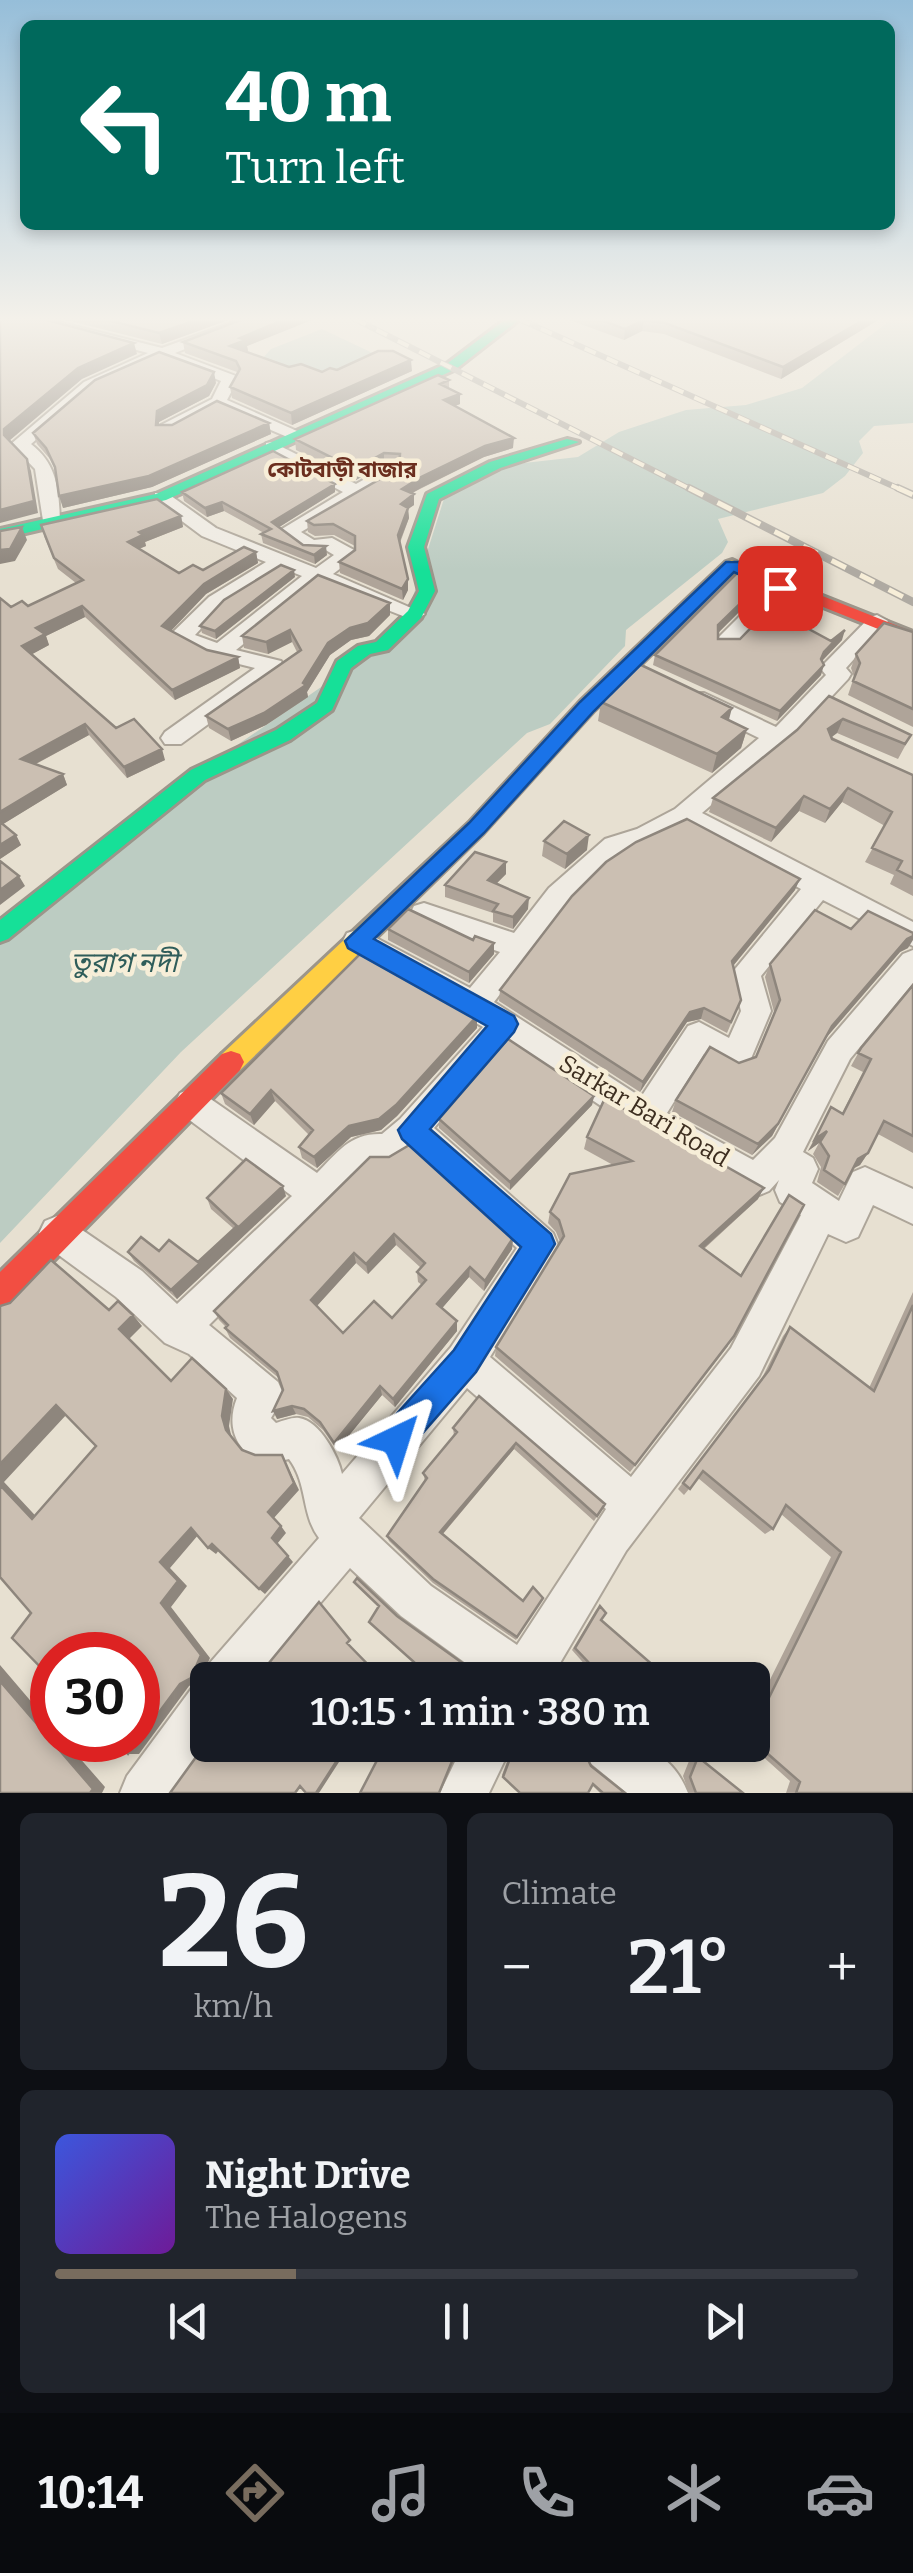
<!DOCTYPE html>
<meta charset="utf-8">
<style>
:root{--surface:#171b24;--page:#20242c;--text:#f1f3f6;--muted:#9ea1a6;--line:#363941;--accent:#786c5e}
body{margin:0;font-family:Bitter,"Noto Sans Bengali",serif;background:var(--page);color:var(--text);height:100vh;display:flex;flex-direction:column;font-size:38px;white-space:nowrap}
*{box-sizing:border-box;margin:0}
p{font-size:32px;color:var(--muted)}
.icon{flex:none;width:55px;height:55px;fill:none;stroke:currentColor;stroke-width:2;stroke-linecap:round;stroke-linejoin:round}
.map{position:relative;height:1793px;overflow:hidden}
.drawer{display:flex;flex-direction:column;gap:20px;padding:20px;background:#0d0f14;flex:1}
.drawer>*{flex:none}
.hud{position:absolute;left:20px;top:20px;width:875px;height:210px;border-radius:15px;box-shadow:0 5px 15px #0003;background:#00695c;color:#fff;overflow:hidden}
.speed{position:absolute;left:30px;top:1632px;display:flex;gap:20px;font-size:50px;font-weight:700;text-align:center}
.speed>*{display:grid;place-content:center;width:130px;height:130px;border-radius:50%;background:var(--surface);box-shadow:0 5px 15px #0003;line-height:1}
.speed .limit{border:15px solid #d22;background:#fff;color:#111}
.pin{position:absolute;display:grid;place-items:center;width:85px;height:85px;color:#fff;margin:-42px;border-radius:20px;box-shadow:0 5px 15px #0006}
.me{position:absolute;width:110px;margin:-55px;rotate:41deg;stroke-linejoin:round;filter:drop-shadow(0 0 8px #0008)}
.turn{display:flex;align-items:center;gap:35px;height:210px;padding:0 40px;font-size:45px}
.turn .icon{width:130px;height:130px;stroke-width:2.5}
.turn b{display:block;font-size:70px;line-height:85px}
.big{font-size:75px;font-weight:600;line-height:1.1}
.drawer .tile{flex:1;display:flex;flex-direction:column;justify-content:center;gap:15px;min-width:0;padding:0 35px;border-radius:15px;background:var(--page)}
.drawer .dial{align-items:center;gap:0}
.dial b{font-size:130px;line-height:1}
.song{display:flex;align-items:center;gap:30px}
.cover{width:120px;height:120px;border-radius:15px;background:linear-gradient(135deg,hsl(230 70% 55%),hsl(280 70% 35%))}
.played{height:10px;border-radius:5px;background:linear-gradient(90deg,var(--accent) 30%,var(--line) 30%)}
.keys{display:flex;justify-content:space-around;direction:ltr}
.heat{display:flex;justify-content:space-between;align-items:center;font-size:55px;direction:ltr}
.drawer .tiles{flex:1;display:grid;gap:20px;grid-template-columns:1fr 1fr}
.tile:last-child{grid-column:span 2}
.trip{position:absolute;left:190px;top:1662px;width:580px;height:100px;border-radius:15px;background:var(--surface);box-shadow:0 5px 15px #0003;font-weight:600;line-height:100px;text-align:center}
.tabs{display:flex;height:160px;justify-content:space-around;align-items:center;background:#090b0e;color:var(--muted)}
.tabs .icon{width:70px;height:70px}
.tabs .on{color:var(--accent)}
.tabs b{font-size:45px;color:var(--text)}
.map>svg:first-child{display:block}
</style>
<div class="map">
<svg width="913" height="1793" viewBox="0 0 913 1793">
<rect width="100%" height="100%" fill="#e7e0d1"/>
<path fill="#bcccc2" d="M892,319H913V423L874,426L859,441L863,453L845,476L823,493L718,519L728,542L722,553L626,630L625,646L550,724L527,733L181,1052L0,1243V930L136,815L402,631L449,483L524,463L578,457L619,432L686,410L746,405L802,388Z
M322,329L381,357L339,377L260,361L271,349Z"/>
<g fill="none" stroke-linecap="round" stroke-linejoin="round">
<g stroke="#ada599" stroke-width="4">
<path id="street" d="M19,319H46L162,348L242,319H262L175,353L236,376L238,379L227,400L306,435L292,439L219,408L173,433H161V425L212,399L221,381L161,358L96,388L31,444C58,465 59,491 60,523L51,529L44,527L35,469L11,444L84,382L148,353Z
M272,442L356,484L386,467H398V475L301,532L314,540L332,538L354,550V558L333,574L425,614L415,620L408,618L319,583L236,650L281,661L284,666L281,671L181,744H165L161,738L165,732L255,668L211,657L169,636L209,597L266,562L202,536L155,501V493H167L216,528L316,568L334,555L324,549L306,551L277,532L343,492L266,451V443ZM282,568L302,576L217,643L195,635L223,605L259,586Z
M780,581L787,583V591L735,647H719L716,642L719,637L773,583Z
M877,615L888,621L846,668L851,674L848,679L789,742L782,744L702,813L913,922V946L823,900L761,976L771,1011L747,1068L736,1072L704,1054L667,1113L753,1160L775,1138L828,1041L903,954L913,950V983L850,1059L803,1152L813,1158L818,1169L812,1183L839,1201L853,1172L865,1167L913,1189V1224L873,1205L858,1237L846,1242L828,1234L759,1376L626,1551L550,1680H489L401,1616L350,1568L255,1680H208V1744L173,1793H120L127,1776L192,1688L203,1683L209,1664L319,1538C301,1514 308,1484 289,1459C249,1471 221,1437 237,1398L189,1354L165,1343L116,1297L45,1245L39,1233L45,1221L57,1216L69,1221L142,1271L177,1304L292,1196L180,1113L175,1103L180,1093L191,1089L202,1093L317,1173C338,1152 350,1133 382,1134L400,1119L483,1027L347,949L343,941L347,933L357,930L367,933L470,988L500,952L414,922L410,914L414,906L424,903L514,933L549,888L605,839L637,829L675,809L759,738L688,703L685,698L688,693H704L776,727L826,675L821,669L824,664L870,617ZM684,826L801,889L731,974L741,1011L729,1038L699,1022L688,1026L641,1097L494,1002C533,952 568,893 621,855C634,846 666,836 684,826ZM507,1043L634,1128L745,1191L757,1196L769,1191L779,1180L775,1190L780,1202L801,1215L731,1348L631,1477L490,1357L558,1245L553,1233L434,1128ZM412,1151L517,1248L451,1347L342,1474C338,1456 320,1421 299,1418C292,1417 283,1421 276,1423L271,1418L284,1396L278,1382L209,1325L370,1165H388ZM467,1388L606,1509L517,1645L431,1586L359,1518Z
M463,1745H512L489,1793H440Z
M582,1745C630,1745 667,1741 688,1793H627L589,1762Z"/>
</g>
<g stroke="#9c958a" stroke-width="6">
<path id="fast" d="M506,319H520L456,369L166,500L0,539V529L156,494L448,363Z
M567,439L579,442L500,468L439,499L424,547L435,591L421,618L388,650L370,654L351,668L332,710L290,740L205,780L8,939L0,942V920L191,770L276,730L317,703L337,661L358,646L376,642L408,611L419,591L408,547L427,494L490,462Z"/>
</g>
<g stroke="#9c958a" stroke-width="6">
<path id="slow" d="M732,560L755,571L747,576L734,572L594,710L483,833L240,1070L231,1073L222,1070L218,1062L222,1054L469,823L580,702L726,562Z"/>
</g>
<g stroke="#9c958a" stroke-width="6">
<path id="jam" d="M747,566L913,632V643L741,574L739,571Z
M231,1051L240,1054L244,1062L240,1070L11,1304L0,1308V1272L222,1054Z"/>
</g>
<use href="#street" fill="#efebe3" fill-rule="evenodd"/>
<use href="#fast" fill="#16e098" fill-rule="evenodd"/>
<use href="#slow" fill="#ffcf43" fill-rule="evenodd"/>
<use href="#jam" fill="#f24e42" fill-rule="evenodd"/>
<g stroke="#afaaa2" stroke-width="6">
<path id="rail-far1" d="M355,319L694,491
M519,319L904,491"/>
</g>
<g stroke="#afaaa2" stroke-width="8">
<path id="rail" d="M689,488L913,602
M898,488L913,495"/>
</g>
<use href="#rail-far1" stroke="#f7eed8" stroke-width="4" stroke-dasharray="12" stroke-linecap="butt"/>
<use href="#rail" stroke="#f7eed8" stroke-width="5" stroke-dasharray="16" stroke-linecap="butt"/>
</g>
<path fill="#afa499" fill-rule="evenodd" d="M62,319H231L162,344Z
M243,319H312L247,346L248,351L246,352L289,367L322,372L337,370L412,371L292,425L232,398L230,387L237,372L185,353L183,342Z
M567,319H880L781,379L664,334L642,331L624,340Z
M449,380V389L460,394V404L455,406L513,448L484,457L412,493L414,505L408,509L409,518L400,543L408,579V590L403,600L340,573L339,562L355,550V546L334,535L315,536L308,532L307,521L399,468L400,464H384L356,480L296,450L295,439Z
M216,383L209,396L159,422V425L269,423L271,434L152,487L63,508L56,472L50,459L37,444L33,433Z
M182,492H335L279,527L303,545L327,555L315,564L263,543L261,534L264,533L224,511L207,517L184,501Z
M181,516L183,527L145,542L146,546L139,549L179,573L203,570L256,552L258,563L206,594L171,631L207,650L238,657L240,668L175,700L85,617L46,636L49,645L32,654L116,728L165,760L127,778L89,735L36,764L63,774L67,785L3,824L16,835L21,845L0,859V598L11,607L28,606L76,583L58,569L44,536Z
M295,577L216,639L202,633L200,626Z
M759,590L745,601L744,607L718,633V639L842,640L822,661L821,675L777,721L653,665L655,655Z
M390,615L369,636L351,640L330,655L307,692L308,697L266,725L231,741L209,728L206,716L297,652L292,642L268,654L244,648L242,636Z
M913,632V727L848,695L854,677L851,668L856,654Z
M829,696L911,735L898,759L837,733L832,737L913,775V896L890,884L894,875L865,862L885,826L842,802L825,823L799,811L771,842L709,812L713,798L797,730Z
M601,702L729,720L747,729L741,748L712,773L598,721Z
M544,841L587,850L565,869L542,856Z
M506,862V874L496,884L528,909L513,929L493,922V913L445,897V885Z
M795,890L733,966L741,1000L727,1033L701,1019L687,1022L640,1092L499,1001L500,990Z
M388,929L494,943V954L469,983L388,940Z
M851,929L908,948L900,952L825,1039L772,1136L752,1155L672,1112L676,1100L739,1063L755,1058L774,1012L765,977L770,964Z
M913,985V1153L878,1134L868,1153L860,1165L853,1169L845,1184L838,1196L817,1182L821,1167L813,1154L819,1143L808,1151L831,1107L842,1113L863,1072L851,1066L861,1048Z
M477,1028L397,1116L381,1130L351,1137L317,1168L302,1158L299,1147L309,1135L275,1101L254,1125L225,1104L221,1093Z
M594,1096L592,1105L510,1190L439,1128V1119Z
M587,1137L758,1199L704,1249L728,1346L630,1472L495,1356L496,1347L560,1242L556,1232L548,1223L550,1212L613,1165L584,1149Z
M370,1157L513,1238L512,1249L484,1291L469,1277L442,1308L457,1331L395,1407L382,1395L337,1450L323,1430L308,1417L296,1414L277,1419L283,1390L280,1379L230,1338L225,1328L226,1327L219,1320L214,1311ZM396,1245L421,1268L417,1272L418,1282L422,1285L392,1318L343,1333L317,1306L356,1263L368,1274Z
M286,1196L177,1299L134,1261L128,1252L159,1251L198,1262L234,1229L211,1209L207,1198Z
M913,1292V1793H786L790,1781L750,1745H752V1716L831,1557L781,1514L773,1529L765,1534L698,1478L684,1495L678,1489L762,1378L783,1336L790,1327L869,1388Z
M479,1396L605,1504L594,1521L514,1449L443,1534L523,1601L543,1598L516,1640L433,1583L389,1541L387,1536L425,1481L423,1473L454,1436L453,1428Z
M600,1606L601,1620L670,1680H580L587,1667L572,1650L596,1610Z
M513,1745H583L582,1747L591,1766L625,1793H600L592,1785L520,1793L502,1775Z
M691,1756L698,1757L743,1793H689L683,1776Z"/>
<path fill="#8e867d" d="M199,319H231L162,344L159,333Z
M286,319L312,320L247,346L248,351L232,357L230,346L240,338Z
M865,319H880L781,379L783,367Z
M644,320L642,331L624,340L625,329Z
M134,343L137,354L82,379L9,441L4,435V429L78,368Z
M411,360L412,371L292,425L291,413Z
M214,372L216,383L209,396L159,422L158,436L156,425L157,411Z
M460,394V404L444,410V400Z
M269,423L271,434L152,487L63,508L59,496Z
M514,438L513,448L484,457L421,488L402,499V489L421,477L485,446Z
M384,453V464L356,480L355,469Z
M27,459L31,471L38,513L0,523V510Z
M335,484V492L273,531L272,522Z
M414,494V505L408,509L409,518L398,546L401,504Z
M222,502L224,511L207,517L205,508Z
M181,516L183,527L145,542L146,546L131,552L128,542L139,532Z
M22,527L27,540L15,561L0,564V550Z
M326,546L327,555L315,564L314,555Z
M256,552L258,563L206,594L165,637L162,626L204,584Z
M294,570L295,577L216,639L215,631Z
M408,579V590L403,600L402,589Z
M762,580L759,590L745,601L744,607L716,635L718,625L743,595Z
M390,603V615L369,636L351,640L330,655L307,692L308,697L266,725L231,741L228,729L303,683L328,643Z
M82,606L85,617L46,636L49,645L27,657L22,646L36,628Z
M290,630L292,642L268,654L266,642Z
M845,630L842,640L821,662L817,669L824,652Z
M238,657L240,668L175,700L172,690Z
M824,665L821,675L777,721L780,711Z
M732,708L727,727L722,717Z
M843,719L837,733L823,743L828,729Z
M85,724L89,735L26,769L21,759Z
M747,729L741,748L712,773L717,754Z
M162,749L165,760L127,778L124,767Z
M63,774L67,785L0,826V812Z
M848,788L842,802L825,823L830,809Z
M804,796L799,811L771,842L776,828Z
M16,835L21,845L0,859V845Z
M589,835L587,850L565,869L567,854Z
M506,862V874L488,892V880Z
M19,876L25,886L0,905V890Z
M800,879L795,890L728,972L732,961Z
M529,898L528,909L513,929V917Z
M913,936V940L908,948L900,952L825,1039L772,1136L752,1155L832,1026L907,939Z
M494,943V954L469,983V972Z
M704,1008L701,1019L687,1022L640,1092L643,1082L690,1012Z
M477,1016V1028L397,1116L381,1130L351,1137L317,1168L314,1157Z
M271,1090L275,1101L254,1125L250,1114Z
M594,1096L592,1105L510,1190V1182Z
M827,1131L819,1143L808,1151L815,1139Z
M868,1153L860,1165L850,1170L858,1159Z
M283,1186L286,1196L177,1299L171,1290Z
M764,1188L758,1199L694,1257L700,1246Z
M394,1234L396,1245L368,1274L366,1264Z
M513,1238L512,1249L484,1291L485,1281Z
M354,1253L356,1263L314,1309L311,1300Z
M470,1267L469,1277L438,1313L437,1304Z
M133,1315L142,1326L128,1340L119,1329Z
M457,1321V1331L395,1407L393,1399Z
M380,1386L382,1395L337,1450L334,1443Z
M226,1389L233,1399L229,1426L232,1439L226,1430L222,1416Z
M56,1405L67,1414L4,1482L45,1526L32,1519L0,1485V1464Z
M292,1406L296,1414L277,1419L273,1411Z
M516,1443L514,1449L440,1537V1532Z
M282,1455L299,1490L273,1519L268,1512Z
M281,1526L286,1533L277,1544L272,1538Z
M191,1528L199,1534L170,1568L187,1586L171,1607L210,1658L200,1680L189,1686L139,1754H128L161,1603L160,1562Z
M212,1544L219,1550L216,1554L208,1548Z
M288,1556L293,1562L265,1594L259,1589Z
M0,1665L52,1726V1740H64L105,1787L102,1793H90L0,1681Z
M347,1745H350L319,1793H316Z"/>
<path fill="#cbbfb2" stroke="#8e867d" stroke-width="2.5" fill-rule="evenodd" d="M0,319H43L134,343L78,368L4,429V435L27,459L34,501L0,510Z
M103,319H199L159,333Z
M243,319H286L240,338L246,340L230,346L289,367L301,364L322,372L330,368L337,370L378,351H393L411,360L291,413L230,387L240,369L236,361L183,342Z
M598,319H865L783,367L665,323L644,320L625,329Z
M159,352L214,372L207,385L157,411L156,425H172L217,401L269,423L149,476L59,496L55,467L46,448L33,433L95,380Z
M438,375L449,380L440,384L460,394L444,400L514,438L485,446L421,477L402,489L414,494L401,504L408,508L398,535L408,579L402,589L339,562L355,550V536L333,524L314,525L307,521L399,468L400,454L384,453L355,469L295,439Z
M273,451L335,484L272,522L303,545L326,546L314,555L261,534L271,529L222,502L205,508L182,492Z
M157,499L181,516L139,532L143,535L128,542L179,573L193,565L203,570L244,547L256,552L204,584L162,626L207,650L238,657L172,690L82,606L36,628L45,634L22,646L116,728L134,719L162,749L124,767L85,724L21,759L63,774L0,812V598L11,607L22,601L28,606L83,580L54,558L41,525Z
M22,527L10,549L0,550V531Z
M281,565L294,570L215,631L200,626L224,600Z
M739,571L762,580L743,595L747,597L718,625V639H740L770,608L831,641L845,630L824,652L821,659L824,665L780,711L655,655Z
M318,575L390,603L368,623L350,628L328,643L303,683L306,685L264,713L228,729L206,716L301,650L290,630L266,642L242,636Z
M884,623L913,632V709L853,681L860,663L856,654Z
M639,664L732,708L722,717L747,729L717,754L601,702Z
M829,696L911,735L905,744L843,719L828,729L832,739L913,775V878L897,870L902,861L872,848L892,812L848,788L830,809L804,796L776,828L713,798L797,730Z
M687,819L800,879L732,961L741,1000L731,1022L704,1008L690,1012L643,1082L500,990L572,896L606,862L636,842Z
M564,821L589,835L567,854L544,841Z
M0,822L16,835L0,845Z
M475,852L506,862L488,880L529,898L513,917L493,911L498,904L445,885Z
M0,861L19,876L0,890Z
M408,909L473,940L475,936L494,943L469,972L388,929Z
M815,910L851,929L868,911L913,933V936L907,939L832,1026L778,1124L758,1144L676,1100L710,1047L739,1063L756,1057L780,1000L770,964Z
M363,951L477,1016L396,1105L379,1119L349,1126L314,1157L299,1147L313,1130L271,1090L250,1114L221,1093Z
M913,985V1136L884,1121L868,1153L858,1159L845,1184L824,1170L829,1156L820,1142L827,1131L815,1139L831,1107L843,1114L871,1059L858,1053L861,1048Z
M508,1039L594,1096L510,1182L439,1119Z
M605,1098L764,1188L700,1246L741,1276L789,1195L804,1205L734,1336L635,1465L496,1347L564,1236L559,1220L550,1212L570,1174L632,1161L587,1137Z
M411,1144L513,1238L485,1281L470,1267L437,1304L457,1321L393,1399L380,1386L334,1443L320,1422L304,1409L292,1406L273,1411L283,1390L277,1372L225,1328L228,1325L214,1311L370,1157H389ZM394,1234L425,1263L417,1272L426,1280L392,1318L374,1301L343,1333L311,1300L354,1253L366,1264Z
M246,1159L283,1186L171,1290L128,1252L141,1237L159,1251L169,1240L198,1262L237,1226L207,1198Z
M51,1260L109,1310L118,1301L133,1315L119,1329L171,1381L192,1358L226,1389L222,1416L226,1430L242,1450L255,1455H282L294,1483L268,1512L281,1526L272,1538L288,1556L259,1589L212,1544L208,1548L191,1528L160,1562L178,1581L161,1603L201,1655L191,1678L180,1684L128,1754L113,1740H138V1655H52V1679L12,1638L31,1613L0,1577V1485L32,1519L96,1446L56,1405L0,1464V1306L10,1303Z
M913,1305V1793H796L800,1782L752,1740V1732L841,1552L786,1505L773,1529L703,1471L690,1489L683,1483L769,1370L790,1327L874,1391Z
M479,1396L605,1504L597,1516L516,1443L440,1532L523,1601L533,1587L543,1598L517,1637L433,1579L387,1536L427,1478L423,1473L457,1432L453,1428Z
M357,1578L397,1616L486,1680H434L369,1622L379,1606L354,1582Z
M319,1602L350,1640L347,1643L383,1680H255Z
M600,1606L606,1613L601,1620L670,1680H583L591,1665L575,1648Z
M0,1681L93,1789L90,1793H0Z
M205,1682H208V1745H347L316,1793H306L300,1786L295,1793H170L204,1746Z
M385,1745H446L455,1754L439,1793H360Z
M515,1745H583L582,1747L591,1766L625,1793H603L593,1784L588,1793H520L503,1777Z
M698,1757L743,1793H696L690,1777Z"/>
<linearGradient id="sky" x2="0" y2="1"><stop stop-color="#96bed9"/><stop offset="0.56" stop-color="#f4f1ea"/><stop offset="1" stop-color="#f4f1ea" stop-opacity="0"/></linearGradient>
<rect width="913" height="570" fill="url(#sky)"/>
<path fill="#1a73e8" stroke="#114b97" stroke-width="2.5" d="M726,562H738L789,588L775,591L734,572L594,711L484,833L374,939L514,1016L518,1024L514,1032L430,1129L551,1234L555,1244L476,1372L407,1451L396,1456L384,1451L379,1440L384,1428L454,1350L521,1247L402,1139L398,1130L487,1026L348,948L345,941L469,823L580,702Z"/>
<g text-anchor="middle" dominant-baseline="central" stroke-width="9" stroke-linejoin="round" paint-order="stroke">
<g font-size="22" font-weight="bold" fill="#6b2e1e" stroke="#f7eed8">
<text x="342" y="469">কোটবাড়ী বাজার</text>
</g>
<g font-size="25" fill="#3d2e20" stroke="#f7eed8">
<text transform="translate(644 1111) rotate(31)">Sarkar Bari Road</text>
</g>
<g font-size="28" font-style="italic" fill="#2f5d5a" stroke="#f7eed8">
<text x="124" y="962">তুরাগ নদী</text>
</g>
</g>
</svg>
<div class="speed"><div class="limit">30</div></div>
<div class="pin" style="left:780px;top:588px;background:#d93025"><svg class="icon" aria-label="arrive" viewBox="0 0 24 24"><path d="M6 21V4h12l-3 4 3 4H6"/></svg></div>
<svg class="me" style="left:396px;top:1440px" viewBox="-20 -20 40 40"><path d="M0-17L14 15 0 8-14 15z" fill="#1a73e8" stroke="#fff" stroke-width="4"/></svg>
<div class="trip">10:15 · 1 min · 380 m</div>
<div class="hud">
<div class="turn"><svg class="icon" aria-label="left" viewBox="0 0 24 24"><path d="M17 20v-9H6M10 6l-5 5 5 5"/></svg><div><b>40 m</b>Turn left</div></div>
</div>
</div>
<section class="drawer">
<div class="tiles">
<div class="tile dial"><b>26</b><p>km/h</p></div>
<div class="tile"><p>Climate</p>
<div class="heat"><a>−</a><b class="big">21°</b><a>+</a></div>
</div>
<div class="tile">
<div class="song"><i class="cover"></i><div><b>Night Drive</b><p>The Halogens</p></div></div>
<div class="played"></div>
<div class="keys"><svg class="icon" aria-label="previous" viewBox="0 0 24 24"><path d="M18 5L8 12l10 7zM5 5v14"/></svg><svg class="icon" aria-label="pause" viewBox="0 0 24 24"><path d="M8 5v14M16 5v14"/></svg><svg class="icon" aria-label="next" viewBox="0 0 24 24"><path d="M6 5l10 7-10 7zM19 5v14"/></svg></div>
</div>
</div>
</section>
<nav class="tabs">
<b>10:14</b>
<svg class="icon on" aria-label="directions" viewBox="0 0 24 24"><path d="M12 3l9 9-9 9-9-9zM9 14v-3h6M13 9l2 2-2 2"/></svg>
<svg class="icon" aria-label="music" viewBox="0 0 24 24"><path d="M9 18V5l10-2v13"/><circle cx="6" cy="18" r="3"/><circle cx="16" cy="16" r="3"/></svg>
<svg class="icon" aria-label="phone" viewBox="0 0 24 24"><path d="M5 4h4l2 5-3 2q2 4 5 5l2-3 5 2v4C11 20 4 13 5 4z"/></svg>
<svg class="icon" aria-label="climate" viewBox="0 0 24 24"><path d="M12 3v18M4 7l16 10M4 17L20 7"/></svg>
<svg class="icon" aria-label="car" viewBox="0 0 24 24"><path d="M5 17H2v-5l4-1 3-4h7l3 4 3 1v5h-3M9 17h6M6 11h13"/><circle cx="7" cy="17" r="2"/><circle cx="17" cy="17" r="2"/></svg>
</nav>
